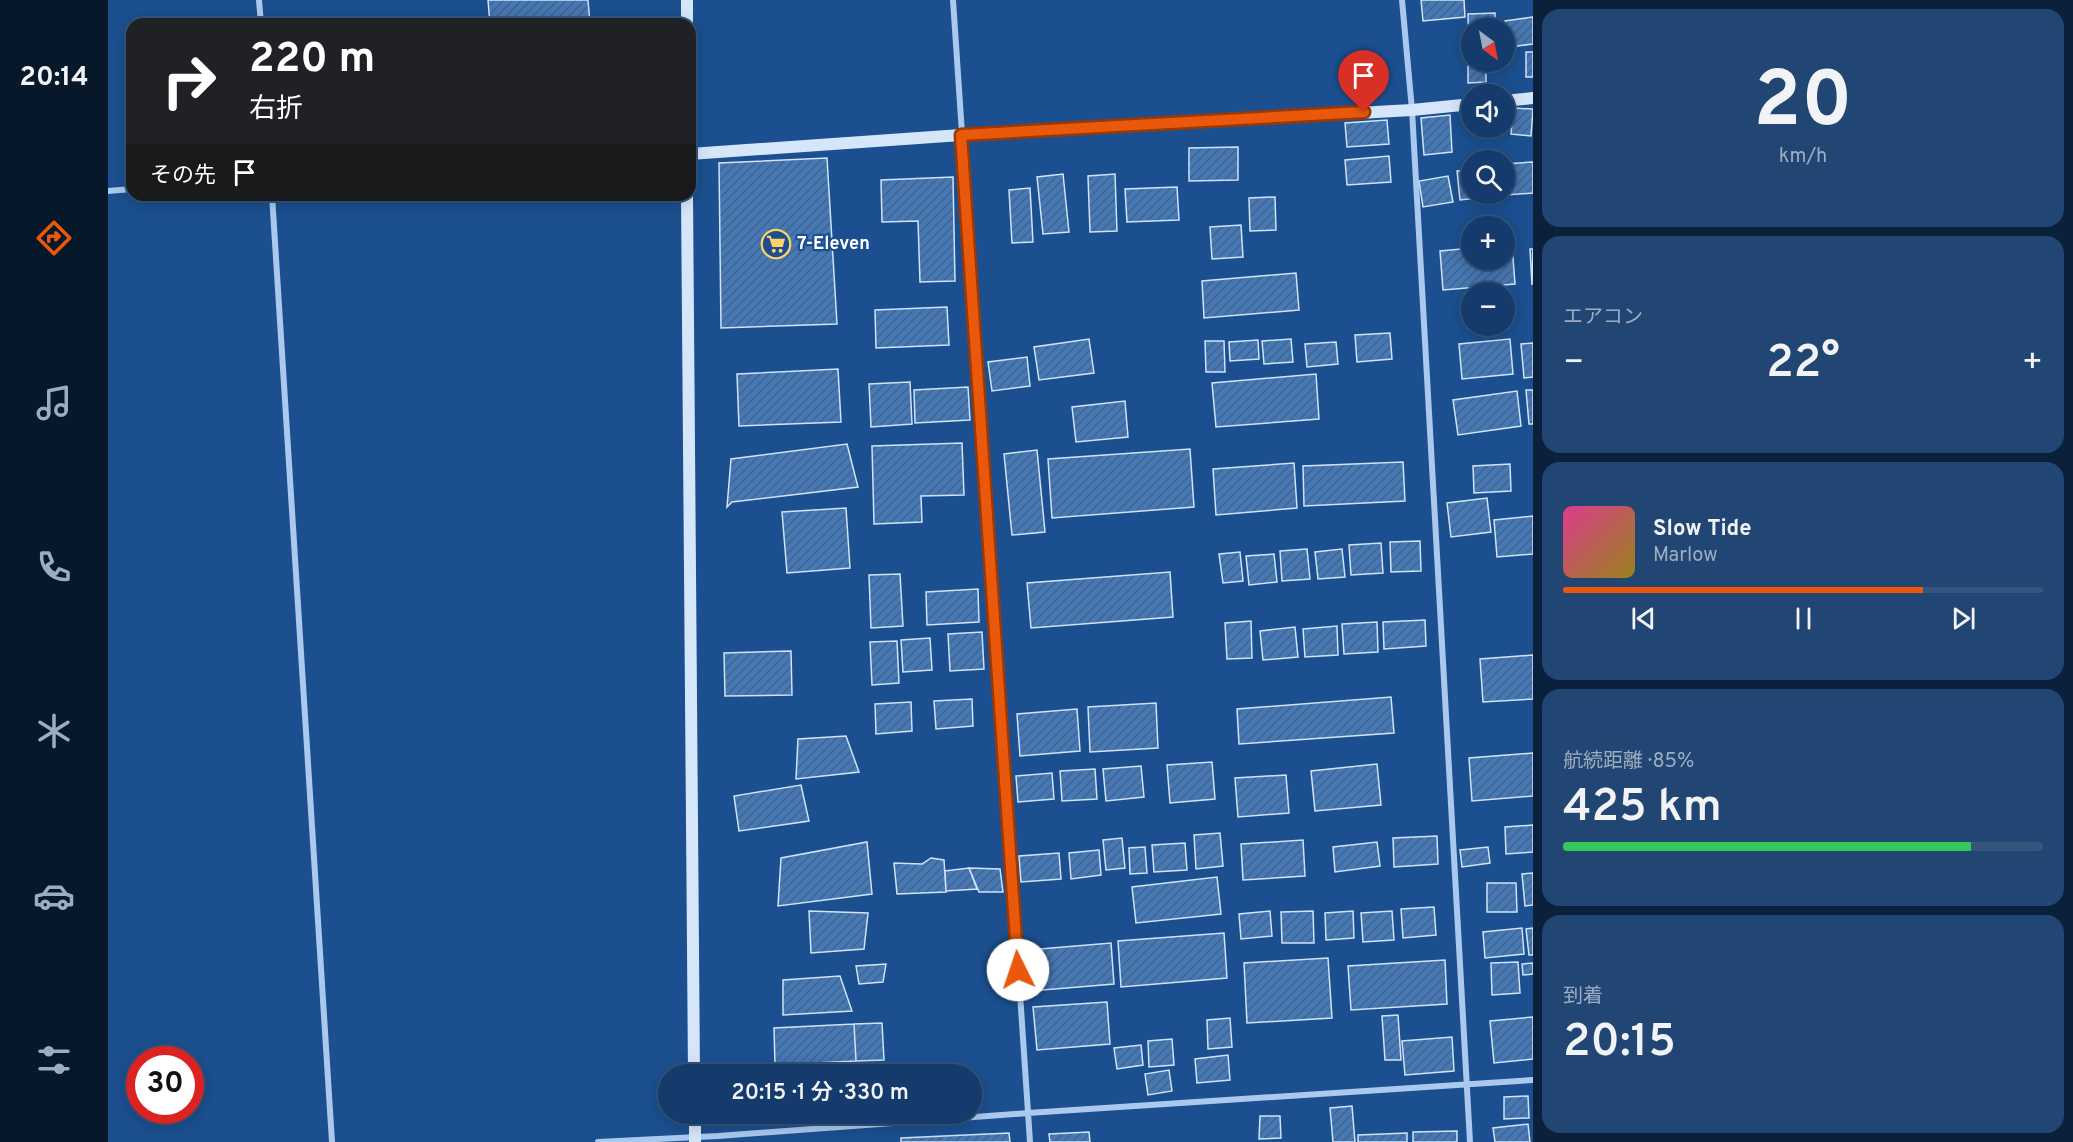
<!DOCTYPE html>
<html lang="ja">
<meta charset="utf-8">
<style>
:root{--surface:#143b6b;--page:#214673;--text:#f1f3f6;--muted:#9dadc1;--line:#33557e;--accent:#ea580c}
body{margin:0;font-family:Overpass,"Noto Sans JP",sans-serif;background:var(--page);color:var(--text);height:100vh;display:flex;flex-direction:column;font-size:22px;white-space:nowrap}
*{box-sizing:border-box;margin:0}
p{font-size:20px;color:var(--muted)}
.icon{flex:none;width:33px;height:33px;fill:none;stroke:currentColor;stroke-width:2;stroke-linecap:round;stroke-linejoin:round}
.map{position:relative;flex:1;overflow:hidden}
.panel{display:flex;flex-direction:column;gap:9px;padding:9px;background:#0b203b;width:540px}
.panel>*{flex:none}
.top-card{position:absolute;left:18px;top:18px;width:570px;height:183px;border-radius:18px;box-shadow:0 3px 15px #0003,0 0 0 2px var(--line);background:#202124;color:#fff;overflow:hidden}
.needle{width:39px;rotate:148deg}
.controls{position:absolute;left:1353px;top:18px;display:grid;gap:12px}
.controls a{display:grid;place-items:center;width:54px;height:54px;border-radius:50%;background:var(--surface);box-shadow:0 3px 15px #0003,0 0 0 2px var(--line);font-size:30px}
.speed{position:absolute;left:18px;top:1046px;display:flex;gap:12px;font-size:30px;font-weight:700;text-align:center}
.speed>*{display:grid;place-content:center;width:78px;height:78px;border-radius:50%;background:var(--surface);box-shadow:0 3px 15px #0003,0 0 0 2px var(--line);line-height:1}
.speed .limit{border:9px solid #d22;background:#fff;color:#111}
.pin{position:absolute;display:grid;place-items:center;width:51px;height:51px;color:#fff;margin:-62px -26px;border-radius:50% 50% 50% 0;rotate:-45deg;box-shadow:0 0 6px #0007}
.pin .icon{rotate:45deg}
.me{position:absolute;width:66px;margin:-33px;rotate:356deg;stroke-linejoin:round;filter:drop-shadow(0 0 4px #0008)}
.turn{display:flex;align-items:center;gap:21px;height:126px;padding:0 24px;font-size:27px}
.turn .icon{width:78px;height:78px;stroke-width:2.5}
.turn b{display:block;font-size:42px;line-height:51px}
.then{display:flex;align-items:center;height:57px;padding:0 24px;background:#0003;gap:12px;font-size:22px}
.big{font-size:45px;font-weight:600;line-height:1.1}
.panel .widget{flex:1;display:flex;flex-direction:column;justify-content:center;gap:9px;min-width:0;padding:0 21px;border-radius:18px;background:var(--page)}
.panel .dial{align-items:center;gap:0}
.dial b{font-size:78px;line-height:1}
.song{display:flex;align-items:center;gap:18px}
.cover{width:72px;height:72px;border-radius:9px;background:linear-gradient(135deg,hsl(330 70% 55%),hsl(50 70% 35%))}
.played{height:6px;border-radius:3px;background:linear-gradient(90deg,var(--accent) 75%,var(--line) 75%)}
.keys{display:flex;justify-content:space-around;direction:ltr}
.heat{display:flex;justify-content:space-between;align-items:center;font-size:33px;direction:ltr}
.charge{height:9px;border-radius:4px;background:linear-gradient(90deg,#34c759 85%,var(--line) 0)}
.trip{position:absolute;left:550px;top:1064px;width:324px;height:60px;border-radius:30px;background:var(--surface);box-shadow:0 3px 15px #0003,0 0 0 2px var(--line);font-weight:600;line-height:60px;text-align:center}
main{display:flex;flex:1;min-height:0}
.dock{display:flex;flex-direction:column;width:108px;justify-content:space-around;align-items:center;background:#08182b;color:var(--muted)}
.dock .icon{width:42px;height:42px}
.dock .on{color:var(--accent)}
.dock b{font-size:27px;color:var(--text)}
.map>svg:first-child{display:block}
</style>
<main>
<nav class="dock">
<b>20:14</b>
<svg class="icon on" aria-label="directions" viewBox="0 0 24 24"><path d="M12 3l9 9-9 9-9-9zM9 14v-3h6M13 9l2 2-2 2"/></svg>
<svg class="icon" aria-label="music" viewBox="0 0 24 24"><path d="M9 18V5l10-2v13"/><circle cx="6" cy="18" r="3"/><circle cx="16" cy="16" r="3"/></svg>
<svg class="icon" aria-label="phone" viewBox="0 0 24 24"><path d="M5 4h4l2 5-3 2q2 4 5 5l2-3 5 2v4C11 20 4 13 5 4z"/></svg>
<svg class="icon" aria-label="climate" viewBox="0 0 24 24"><path d="M12 3v18M4 7l16 10M4 17L20 7"/></svg>
<svg class="icon" aria-label="car" viewBox="0 0 24 24"><path d="M5 17H2v-5l4-1 3-4h7l3 4 3 1v5h-3M9 17h6M6 11h13"/><circle cx="7" cy="17" r="2"/><circle cx="17" cy="17" r="2"/></svg>
<svg class="icon" aria-label="filters" viewBox="0 0 24 24"><path d="M4 7h16M4 17h16"/><circle cx="9" cy="7" r="2"/><circle cx="15" cy="17" r="2"/></svg>
</nav>
<div class="map">
<svg width="1425" height="1142" viewBox="0 0 1425 1142">
<defs>
<pattern id="building-hatch" width="6" height="6" patternUnits="userSpaceOnUse" patternTransform="scale(1.5)"><rect width="6" height="6" fill="#4478b7"/><path d="M-1 1l2-2M0 6l6-6M5 7l2-2" fill="none" stroke="#486282"/></pattern>
</defs>
<rect width="100%" height="100%" fill="#1b4f8f"/>
<path fill="url(#building-hatch)" stroke="#cfe3fa" stroke-width="1.5" d="M380,0H480L482,24H382Z
M1313,0H1356L1357,17L1315,21Z
M1387,13V28H1364V55H1361L1360,14Z
M1425,17V44L1401,47L1397,21Z
M1418,52H1425V77H1418Z
M1378,62V82L1360,83V63Z
M1405,108L1425,109L1423,136L1403,134Z
M1342,115L1344,152L1316,155L1313,118Z
M1279,120L1281,144L1239,147L1237,123Z
M1368,128H1391V131L1368,132Z
M1130,147V180L1081,181V148Z
M1281,156L1283,182L1239,185L1237,160Z
M719,158L729,324L613,328L611,163Z
M1425,162V193L1398,195L1396,164Z
M1364,170V194H1387L1388,196L1352,200L1349,171Z
M955,174L961,232L935,234L929,177Z
M1007,174L1009,231L982,232L980,176Z
M1340,176L1345,202L1315,207L1311,181Z
M845,177L847,281L812,282L810,221L774,222L773,180Z
M1069,187L1071,220L1019,222L1017,189Z
M922,188L925,242L904,243L901,190Z
M1167,197L1168,230L1142,231L1141,198Z
M1133,225L1135,257L1104,259L1102,227Z
M1396,245H1404L1407,284L1335,290L1332,251L1364,248V260H1396Z
M1422,249H1425L1424,285Z
M1188,273L1191,310L1096,318L1094,281Z
M839,307L841,345L768,348L767,310Z
M1282,333L1284,359L1249,362L1247,335Z
M981,339L986,373L931,380L926,347Z
M1183,339L1185,362L1156,364L1154,341Z
M1402,339L1405,374L1354,379L1351,344Z
M1150,340L1151,359L1122,361L1121,342Z
M1097,341H1116L1117,372H1098Z
M1228,342L1230,364L1199,367L1197,344Z
M1425,343V377L1416,378L1413,344Z
M919,357L922,386L884,391L880,362Z
M730,369L733,422L631,426L629,374Z
M1208,374L1211,419L1108,427L1104,383Z
M802,382L804,424L763,427L761,384Z
M860,387L862,420L807,423L806,390Z
M1418,390H1425V424H1421Z
M1409,391L1413,426L1350,435L1345,400Z
M1017,401L1020,437L968,442L964,407Z
M854,443L856,495L813,496L814,522L766,524L764,446Z
M739,444L750,487L624,502L619,507L623,459Z
M1082,449L1086,507L944,518L940,459Z
M929,450L937,532L904,535L896,454Z
M1295,462L1297,501L1196,506L1195,466Z
M1186,463L1189,508L1108,515L1105,469Z
M1402,464L1403,491L1366,493L1365,466Z
M1379,498L1383,532L1343,537L1339,503Z
M738,508L742,568L679,573L674,512Z
M1425,516V554L1389,557L1386,520Z
M1312,541L1313,571L1283,572L1282,542Z
M1273,543L1275,573L1243,575L1241,545Z
M1199,549L1202,579L1174,581L1172,551Z
M1234,549L1237,577L1210,579L1207,552Z
M1132,552L1135,581L1115,583L1111,554Z
M1166,554L1169,582L1141,585L1138,556Z
M1062,572L1065,617L923,628L919,583Z
M792,574L795,626L763,628L761,575Z
M870,589L871,622L819,625L818,592Z
M1317,620L1318,646L1276,649L1275,622Z
M1143,621L1144,658L1119,659L1117,623Z
M1269,622L1270,652L1236,654L1234,624Z
M1229,626L1230,655L1197,657L1195,629Z
M1187,627L1190,657L1155,660L1152,631Z
M874,632L876,669L842,671L840,634Z
M822,638L824,670L795,672L793,640Z
M789,641L791,683L764,685L762,642Z
M683,651L684,695L617,696L616,653Z
M1425,655V699L1375,702L1372,659Z
M1283,697L1286,733L1131,744L1129,709Z
M864,699L865,726L828,729L826,701Z
M803,702L804,731L768,734L767,704Z
M1048,703L1050,748L982,752L980,707Z
M969,709L972,751L912,756L909,714Z
M738,736L751,772L688,779L690,739Z
M1425,753V796L1364,801L1361,758Z
M1104,762L1107,799L1062,803L1059,765Z
M1269,764L1273,805L1207,811L1203,771Z
M1033,766L1036,797L998,801L995,769Z
M987,769L989,799L954,801L952,771Z
M944,773L946,799L910,802L908,776Z
M1178,775L1181,813L1130,817L1127,778Z
M693,785L701,821L631,831L626,796Z
M1425,825V852L1398,854L1397,827Z
M1112,833L1115,866L1088,869L1086,835Z
M1329,836L1330,864L1286,867L1285,838Z
M1014,838L1017,868L998,870L995,840Z
M1195,840L1197,876L1135,880L1133,844Z
M759,842L764,894L670,906L673,858Z
M1269,842L1272,866L1227,872L1225,847Z
M1077,843L1079,870L1046,872L1044,845Z
M1037,847L1039,873L1022,874L1021,848Z
M1380,847L1382,863L1354,867L1352,850Z
M991,850L993,875L963,879L961,853Z
M951,853L953,879L913,882L911,856Z
M823,858L836,860L838,892L789,894L786,863L814,864Z
M861,868L892,869L895,892H871Z
M861,868L869,889L838,891L837,871Z
M1425,873V905L1417,906L1414,874Z
M1109,877L1113,914L1028,923L1024,887Z
M1379,883H1408L1409,912H1379Z
M1326,907L1328,935L1295,938L1293,909Z
M701,911L760,913L756,949L703,953Z
M1162,911L1164,936L1133,939L1131,914Z
M1205,911L1206,943H1174L1173,912Z
M1245,911L1246,938L1218,940L1217,913Z
M1284,911L1286,940L1255,942L1253,913Z
M1414,928L1416,954L1377,958L1375,932Z
M1425,928V955H1421L1418,929Z
M1116,933L1119,978L1013,987L1010,941Z
M1003,943L1006,984L923,991L920,950Z
M1220,958L1224,1018L1139,1023L1136,963Z
M1337,960L1339,1004L1243,1010L1240,966Z
M1410,962L1412,993L1384,995L1383,963Z
M1425,963V974L1415,975L1414,964Z
M778,964L775,982L751,984L748,966Z
M732,976L744,1011L675,1015V980Z
M999,1002L1002,1044L929,1050L925,1007Z
M1290,1015L1293,1060H1277L1274,1016Z
M1425,1017V1059L1386,1063L1382,1021Z
M1122,1018L1124,1047L1100,1049L1099,1020Z
M774,1023L776,1060L748,1061L746,1024Z
M746,1024L748,1061L667,1065L666,1028Z
M1344,1037L1346,1071L1297,1075L1294,1041Z
M1064,1039L1066,1065L1041,1067L1040,1041Z
M1033,1045L1035,1065L1009,1069L1006,1048Z
M1120,1055L1122,1080L1089,1083L1087,1059Z
M726,1064V1074H620V1071Z
M1061,1070L1064,1091L1040,1095L1037,1074Z
M1420,1096L1421,1118L1396,1119V1097Z
M1244,1106L1247,1142H1225L1222,1108Z
M1152,1116H1172L1173,1138L1151,1139Z
M1420,1124L1422,1142H1387L1385,1128Z
M1349,1131V1142H1305V1132Z
M981,1132L982,1142H942L941,1134Z
M901,1133L902,1142H793V1138Z
M1299,1133V1142H1250V1135Z"/>
<g fill="none" stroke-linecap="round" stroke-linejoin="round">
<path stroke="#a9c9ee" stroke-width="6" d="M151,0L153,24
M845,0L922,1142
M1294,0L1304,110L1362,1142
M0,191L24,189
M164,195L224,1142
M490,1142L610,1136L920,1113L1425,1080"/>
<path stroke="#d6e6fa" stroke-width="12" d="M579,0V24
M1396,101L1425,98
M582,154L853,135L1304,110L1364,104
M579,195L586,1074
M587,1113V1142"/>
</g>
<g fill="none" stroke-linecap="round" stroke-linejoin="round">
<g stroke="#983908" stroke-width="15">
<path id="route" d="M910,970L853,135L1256,112"/>
</g>
<use href="#route" stroke="#ea580c" stroke-width="10"/>
</g>
<defs>
<g id="supermarket-ring" transform="scale(1.5)"><circle r="9.5" fill="#1b4f8f" stroke="#ffd166" stroke-width="1.5"/><path d="M-6-5.5h2.5l.6 2H6L4.5 2H-2.5L-4.4-4H-6ZM-1.5 3.2a1.3 1.3 0 1 0 .1 0ZM3 3.2a1.3 1.3 0 1 0 .1 0Z" fill="#ffd166"/></g>
</defs>
<g fill-rule="evenodd">
<use href="#supermarket-ring" x="668" y="244"/>
</g>
<g text-anchor="middle" dominant-baseline="central" stroke-width="4.5" stroke-linejoin="round" paint-order="stroke">
<g font-size="18" font-weight="bold" fill="#fff" stroke="#1b4f8f" text-anchor="start">
<text x="689" y="244">7-Eleven</text>
</g>
</g>
</svg>
<div class="controls">
<a><svg class="needle" viewBox="-14 -14 28 28"><path d="M0-13l5 13h-10z" fill="#e53935"/><path d="M0 13l5-13h-10z" fill="#9dadc1"/></svg></a>
<a><svg class="icon" aria-label="sound" viewBox="0 0 24 24"><path d="M4 9h4l5-4v14l-5-4H4zM17 9q2 3 0 6"/></svg></a>
<a><svg class="icon" aria-label="search" viewBox="0 0 24 24"><circle cx="10" cy="10" r="6"/><path d="M15 15l6 6"/></svg></a>
<a>+</a>
<a>−</a>
</div>
<div class="speed"><div class="limit">30</div></div>
<div class="pin" style="left:1256px;top:112px;background:#d93025"><svg class="icon" aria-label="arrive" viewBox="0 0 24 24"><path d="M6 21V4h12l-3 4 3 4H6"/></svg></div>
<svg class="me" style="left:910px;top:970px" viewBox="-20 -20 40 40"><circle r="19" fill="#fff"/><path d="M0-13L10 11 0 6-10 11z" fill="#ea580c"/></svg>
<div class="trip">20:15 · 1 分 · 330 m</div>
<div class="top-card">
<div class="turn"><svg class="icon" aria-label="right" viewBox="0 0 24 24"><path d="M7 20v-9h11M14 6l5 5-5 5"/></svg><div><b>220 m</b>右折</div></div>
<div class="then">その先<svg class="icon" aria-label="arrive" viewBox="0 0 24 24"><path d="M6 21V4h12l-3 4 3 4H6"/></svg></div>
</div>
</div>
<section class="panel">
<div class="widget dial"><b>20</b><p>km/h</p></div>
<div class="widget"><p>エアコン</p>
<div class="heat"><a>−</a><b class="big">22°</b><a>+</a></div>
</div>
<div class="widget">
<div class="song"><i class="cover"></i><div><b>Slow Tide</b><p>Marlow</p></div></div>
<div class="played"></div>
<div class="keys"><svg class="icon" aria-label="previous" viewBox="0 0 24 24"><path d="M18 5L8 12l10 7zM5 5v14"/></svg><svg class="icon" aria-label="pause" viewBox="0 0 24 24"><path d="M8 5v14M16 5v14"/></svg><svg class="icon" aria-label="next" viewBox="0 0 24 24"><path d="M6 5l10 7-10 7zM19 5v14"/></svg></div>
</div>
<div class="widget"><p>航続距離 · 85%</p><b class="big">425 km</b><div class="charge"></div></div>
<div class="widget"><p>到着</p><b class="big">20:15</b></div>
</section>
</main>
